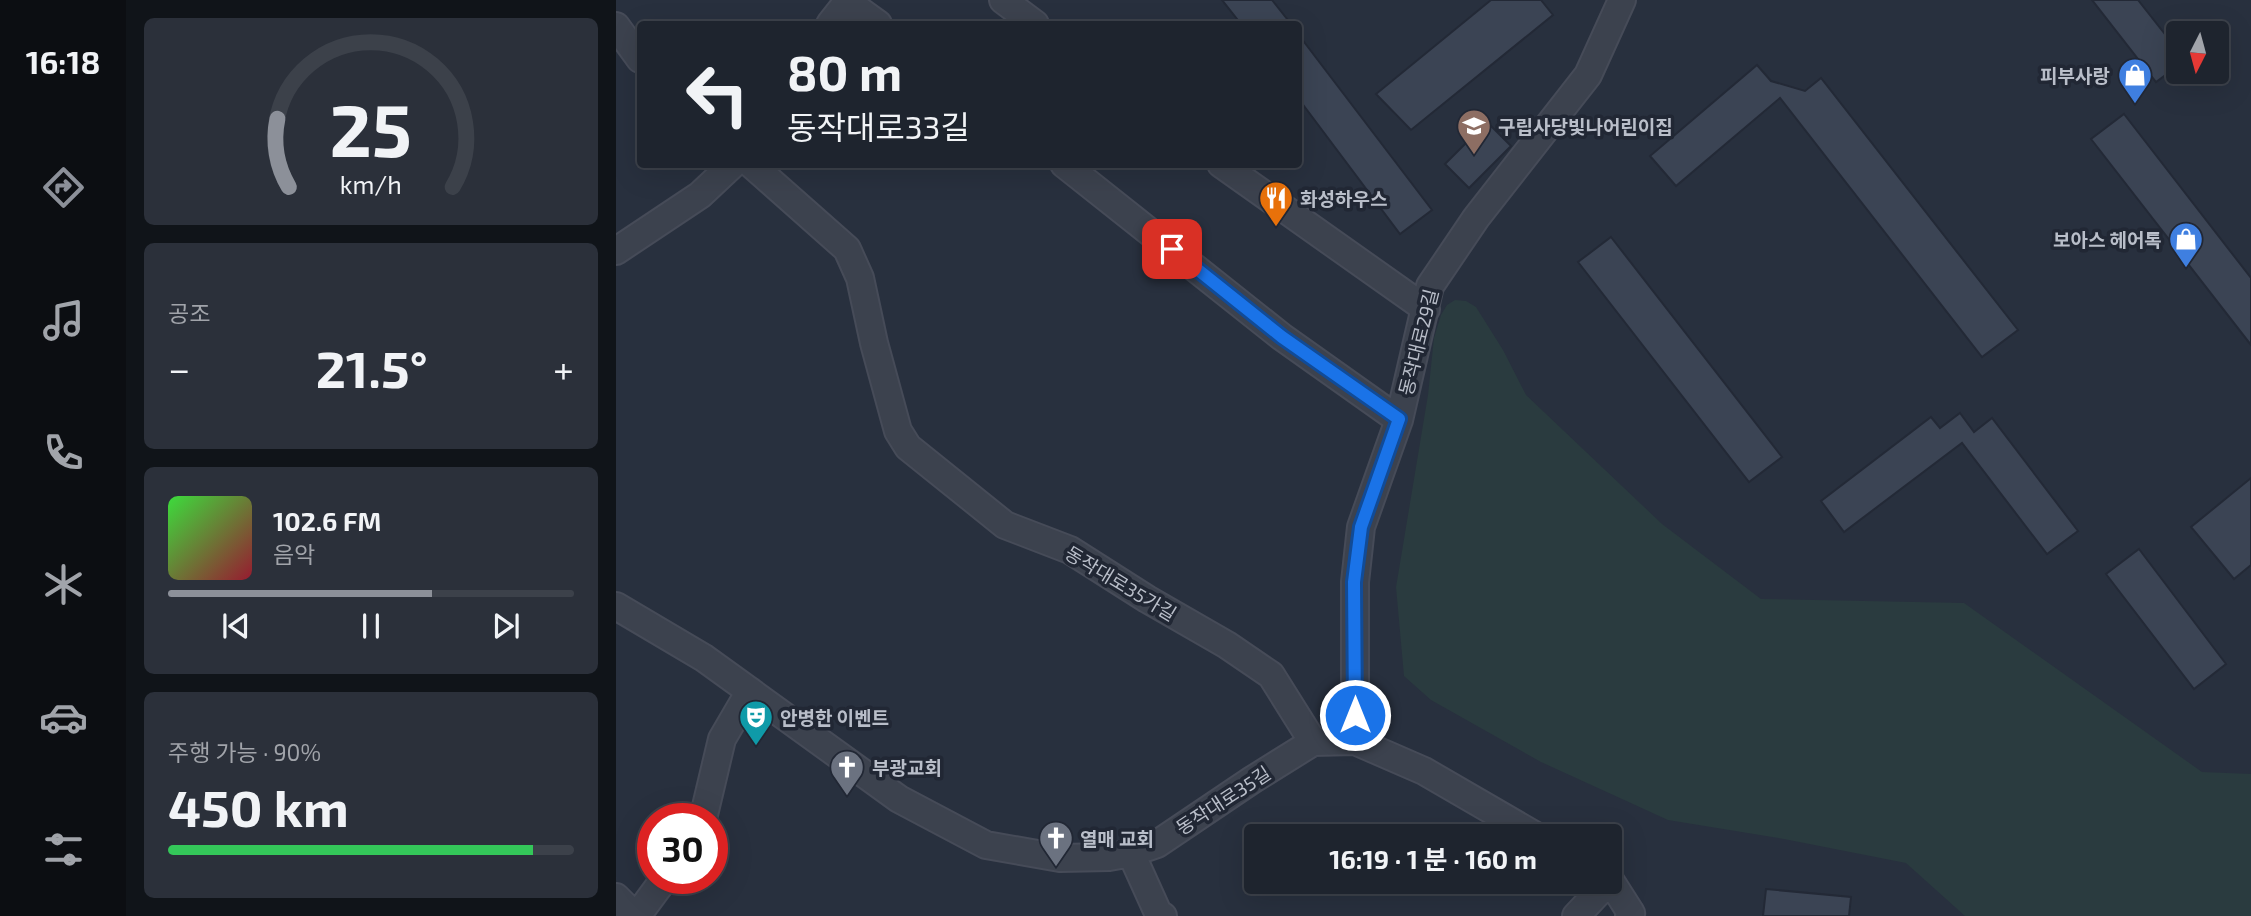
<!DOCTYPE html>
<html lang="ko">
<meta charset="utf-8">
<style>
:root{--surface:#1e242e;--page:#2b303a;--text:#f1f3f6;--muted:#a1a4aa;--line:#3c414a;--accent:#8c9099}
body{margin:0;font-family:"Exo 2","Noto Sans KR",sans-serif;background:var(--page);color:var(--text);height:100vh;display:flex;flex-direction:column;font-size:26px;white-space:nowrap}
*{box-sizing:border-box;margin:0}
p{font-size:23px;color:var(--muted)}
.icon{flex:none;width:38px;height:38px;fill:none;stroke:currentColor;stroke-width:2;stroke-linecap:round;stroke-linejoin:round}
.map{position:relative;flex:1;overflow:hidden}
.panel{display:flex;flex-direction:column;gap:18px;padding:18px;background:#101419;width:490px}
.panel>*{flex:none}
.top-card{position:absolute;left:21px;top:21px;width:665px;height:147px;border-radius:7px;box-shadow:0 7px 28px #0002,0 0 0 2px var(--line);background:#1e242e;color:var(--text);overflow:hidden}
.needle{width:46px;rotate:186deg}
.tools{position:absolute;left:1550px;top:21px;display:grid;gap:14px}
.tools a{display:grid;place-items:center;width:63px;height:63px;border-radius:7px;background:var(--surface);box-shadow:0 7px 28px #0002,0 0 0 2px var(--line);font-size:35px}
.speed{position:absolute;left:21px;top:803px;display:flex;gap:14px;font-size:35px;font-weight:700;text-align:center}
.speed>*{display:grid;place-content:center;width:91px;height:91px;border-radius:50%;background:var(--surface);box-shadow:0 7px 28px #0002,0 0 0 2px var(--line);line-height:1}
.speed .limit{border:10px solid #d22;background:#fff;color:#111}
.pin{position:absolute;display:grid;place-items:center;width:60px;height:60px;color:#fff;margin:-30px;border-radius:14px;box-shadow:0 4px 10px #0006}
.me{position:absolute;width:77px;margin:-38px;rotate:0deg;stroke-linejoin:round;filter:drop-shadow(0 0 5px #0008)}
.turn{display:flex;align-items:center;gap:24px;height:147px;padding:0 35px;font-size:32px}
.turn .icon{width:91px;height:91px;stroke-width:2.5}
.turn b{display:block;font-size:49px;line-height:60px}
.big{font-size:52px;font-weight:700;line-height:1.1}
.panel .tile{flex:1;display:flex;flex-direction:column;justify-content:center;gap:10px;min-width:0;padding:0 24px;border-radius:10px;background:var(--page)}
.panel .dial{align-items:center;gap:0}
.dial svg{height:182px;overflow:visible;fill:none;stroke:var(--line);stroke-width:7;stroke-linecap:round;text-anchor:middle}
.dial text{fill:var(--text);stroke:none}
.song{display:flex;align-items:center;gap:21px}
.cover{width:84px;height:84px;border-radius:10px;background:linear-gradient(135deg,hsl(120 70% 55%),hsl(350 70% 35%))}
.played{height:7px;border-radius:4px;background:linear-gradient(90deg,var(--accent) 65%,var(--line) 65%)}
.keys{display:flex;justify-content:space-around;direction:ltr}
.heat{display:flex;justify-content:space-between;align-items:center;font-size:38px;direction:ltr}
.charge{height:10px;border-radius:5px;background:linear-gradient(90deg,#34c759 90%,var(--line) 0)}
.trip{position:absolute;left:628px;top:824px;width:378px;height:70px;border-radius:7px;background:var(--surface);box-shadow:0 7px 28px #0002,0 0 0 2px var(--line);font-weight:700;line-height:70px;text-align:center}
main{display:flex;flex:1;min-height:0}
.menu{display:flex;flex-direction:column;width:126px;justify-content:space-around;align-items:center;background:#0c0e12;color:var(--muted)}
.menu .icon{width:49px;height:49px}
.menu .selected{color:var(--accent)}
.menu b{font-size:32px;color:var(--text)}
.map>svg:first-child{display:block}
</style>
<main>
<nav class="menu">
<b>16:18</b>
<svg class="icon selected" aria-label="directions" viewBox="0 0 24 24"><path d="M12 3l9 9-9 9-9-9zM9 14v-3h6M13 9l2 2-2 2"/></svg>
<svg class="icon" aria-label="music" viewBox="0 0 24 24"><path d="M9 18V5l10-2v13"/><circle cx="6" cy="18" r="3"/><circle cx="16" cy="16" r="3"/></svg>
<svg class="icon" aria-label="phone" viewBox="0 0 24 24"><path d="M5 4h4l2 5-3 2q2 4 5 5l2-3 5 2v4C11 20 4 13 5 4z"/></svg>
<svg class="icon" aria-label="climate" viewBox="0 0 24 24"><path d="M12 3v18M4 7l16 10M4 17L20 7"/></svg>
<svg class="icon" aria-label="car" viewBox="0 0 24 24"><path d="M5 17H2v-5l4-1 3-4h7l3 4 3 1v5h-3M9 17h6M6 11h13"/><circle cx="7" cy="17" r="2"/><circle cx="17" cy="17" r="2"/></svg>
<svg class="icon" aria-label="filters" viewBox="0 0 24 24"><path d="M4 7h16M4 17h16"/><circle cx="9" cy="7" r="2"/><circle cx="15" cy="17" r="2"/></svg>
</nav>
<section class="panel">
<div class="tile dial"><svg viewBox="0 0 100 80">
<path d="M14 69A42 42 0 1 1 86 69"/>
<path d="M14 69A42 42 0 0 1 9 39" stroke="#8c9099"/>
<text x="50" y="56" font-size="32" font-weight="700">25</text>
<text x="50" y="72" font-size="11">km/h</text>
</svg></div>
<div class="tile"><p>공조</p>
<div class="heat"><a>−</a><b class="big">21.5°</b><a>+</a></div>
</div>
<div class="tile">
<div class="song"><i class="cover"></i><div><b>102.6 FM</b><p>음악</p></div></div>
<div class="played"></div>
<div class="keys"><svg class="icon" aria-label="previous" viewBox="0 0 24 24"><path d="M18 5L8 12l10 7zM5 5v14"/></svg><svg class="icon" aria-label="pause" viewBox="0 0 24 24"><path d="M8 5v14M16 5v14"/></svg><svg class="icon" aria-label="next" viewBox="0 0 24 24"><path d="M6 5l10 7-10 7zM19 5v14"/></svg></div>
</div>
<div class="tile"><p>주행 가능 · 90%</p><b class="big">450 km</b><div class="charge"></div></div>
</section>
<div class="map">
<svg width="1635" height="916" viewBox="0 0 1635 916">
<rect width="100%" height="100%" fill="#28303e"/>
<path fill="#2a3b3f" d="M839,300L850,301L860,307L887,350L910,395L1046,524L1145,599L1348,603L1586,772L1635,774V916H1349L1290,863L1168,839L1052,820L925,762L815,700L788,676L780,587L812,395L818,338L825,315L831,305Z"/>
<path fill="#3b4454" stroke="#232936" stroke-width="2" d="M606,0H656L675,24H625Z
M875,0H925L937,15L795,130L760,94Z
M1476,0H1522L1563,52V65L1540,82Z
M682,34L816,210L784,234L682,98Z
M1141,65L1155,81L1189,91L1205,78L1402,330L1366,357L1164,98L1060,186L1034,156Z
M1508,114L1635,278V345L1475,139Z
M871,122L895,146L853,188L829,164Z
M995,237L1166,457L1133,482L962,262Z
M1344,413L1358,432L1376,418L1462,531L1431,554L1346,443L1228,532L1205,501L1315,417L1324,428Z
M1635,478V565L1618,579L1575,527Z
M1523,549L1610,664L1578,689L1490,574Z
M1150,889L1235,897L1233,916H1147Z"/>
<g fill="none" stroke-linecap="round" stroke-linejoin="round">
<g stroke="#464b58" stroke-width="30">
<path id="minor" d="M229,0L262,24
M387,0L419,24
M214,24L233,0
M0,26L24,59
M135,164L231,249L244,278L258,343L282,431L292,447L389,525L454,550L531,599L611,645L655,675L697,742
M448,164L666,337L783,420
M605,164L810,309
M0,251L84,195L117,164
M0,606L88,658L283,799L370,845L444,858L493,857L515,853L541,844L636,780L697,742L739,741
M87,819L106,739L134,691
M920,836L808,771L739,741V582L745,527L783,420L814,286L860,218L972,75L1006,0
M515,853L543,915L547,916
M994,880L1015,913L1013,916
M0,897L19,916
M21,916L49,878
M960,916L992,882"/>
</g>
<use href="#minor" stroke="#3c424e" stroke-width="26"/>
</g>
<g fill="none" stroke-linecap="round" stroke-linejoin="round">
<g stroke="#114b97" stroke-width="18">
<path id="route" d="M556,249L666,337L783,419L745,527L738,582L739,715"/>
</g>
<use href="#route" stroke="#1a73e8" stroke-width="12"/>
</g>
<defs>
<g id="shop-pin" transform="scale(1.75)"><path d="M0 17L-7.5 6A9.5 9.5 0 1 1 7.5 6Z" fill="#3f7fe0" stroke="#212734"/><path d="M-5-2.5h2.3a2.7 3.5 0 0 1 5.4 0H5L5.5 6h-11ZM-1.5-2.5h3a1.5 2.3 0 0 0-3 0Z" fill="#fff"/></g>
<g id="school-pin" transform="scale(1.75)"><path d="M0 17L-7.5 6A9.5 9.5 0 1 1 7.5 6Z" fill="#8d6e63" stroke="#212734"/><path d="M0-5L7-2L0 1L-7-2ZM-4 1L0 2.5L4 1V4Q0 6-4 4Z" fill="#fff"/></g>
<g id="restaurant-pin" transform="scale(1.75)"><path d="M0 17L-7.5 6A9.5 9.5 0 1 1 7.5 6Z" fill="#e8710a" stroke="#212734"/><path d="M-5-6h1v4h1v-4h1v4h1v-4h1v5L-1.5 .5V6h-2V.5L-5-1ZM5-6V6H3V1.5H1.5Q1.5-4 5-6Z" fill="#fff"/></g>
<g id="theatre-pin" transform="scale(1.75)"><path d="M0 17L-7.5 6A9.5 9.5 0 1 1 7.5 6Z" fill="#0f9aa8" stroke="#212734"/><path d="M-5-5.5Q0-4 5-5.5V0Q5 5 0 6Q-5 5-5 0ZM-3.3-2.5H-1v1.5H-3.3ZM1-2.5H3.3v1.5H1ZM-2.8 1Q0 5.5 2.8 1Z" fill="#fff"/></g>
<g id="church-pin" transform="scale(1.75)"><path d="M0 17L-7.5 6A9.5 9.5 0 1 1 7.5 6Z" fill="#6b7280" stroke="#212734"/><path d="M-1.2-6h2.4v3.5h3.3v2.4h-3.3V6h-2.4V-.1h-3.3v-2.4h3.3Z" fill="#fff"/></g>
</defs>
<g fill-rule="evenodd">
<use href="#shop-pin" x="1519" y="75"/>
<use href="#school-pin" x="858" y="126"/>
<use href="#restaurant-pin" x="660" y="198"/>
<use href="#shop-pin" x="1570" y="239"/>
<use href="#theatre-pin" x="140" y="717"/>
<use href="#church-pin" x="231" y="767"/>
<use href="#church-pin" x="440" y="838"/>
</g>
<g text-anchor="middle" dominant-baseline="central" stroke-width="7" stroke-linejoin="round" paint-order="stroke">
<g font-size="19" font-weight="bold" fill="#b9bec9" stroke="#212734" text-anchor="start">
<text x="1494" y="75" text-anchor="end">피부사랑</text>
<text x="882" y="126">구립사당빛나어린이집</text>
<text x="684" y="198">화성하우스</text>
<text x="1546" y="239" text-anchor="end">보아스 헤어톡</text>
<text x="164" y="717">안병한 이벤트</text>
<text x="256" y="767">부광교회</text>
<text x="464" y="838">열매 교회</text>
</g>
<g font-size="19" fill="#b9bec9" stroke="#212734">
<text transform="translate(802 342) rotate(-76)">동작대로29길</text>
<text transform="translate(505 583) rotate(31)">동작대로35가길</text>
<text transform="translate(607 800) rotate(-33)">동작대로35길</text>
</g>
</g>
</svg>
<div class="tools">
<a><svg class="needle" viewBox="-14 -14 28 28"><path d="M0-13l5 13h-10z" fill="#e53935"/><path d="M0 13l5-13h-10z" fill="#a1a4aa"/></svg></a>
</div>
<div class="speed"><div class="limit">30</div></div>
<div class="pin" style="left:556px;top:249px;background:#d93025"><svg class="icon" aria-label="arrive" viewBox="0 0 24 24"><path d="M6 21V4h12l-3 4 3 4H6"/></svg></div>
<svg class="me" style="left:739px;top:715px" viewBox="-20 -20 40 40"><circle r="17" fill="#1a73e8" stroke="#fff" stroke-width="3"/><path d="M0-11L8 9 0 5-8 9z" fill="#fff"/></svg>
<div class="trip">16:19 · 1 분 · 160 m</div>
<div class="top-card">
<div class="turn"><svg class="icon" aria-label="left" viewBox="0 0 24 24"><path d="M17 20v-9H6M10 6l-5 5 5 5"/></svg><div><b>80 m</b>동작대로33길</div></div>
</div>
</div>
</main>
